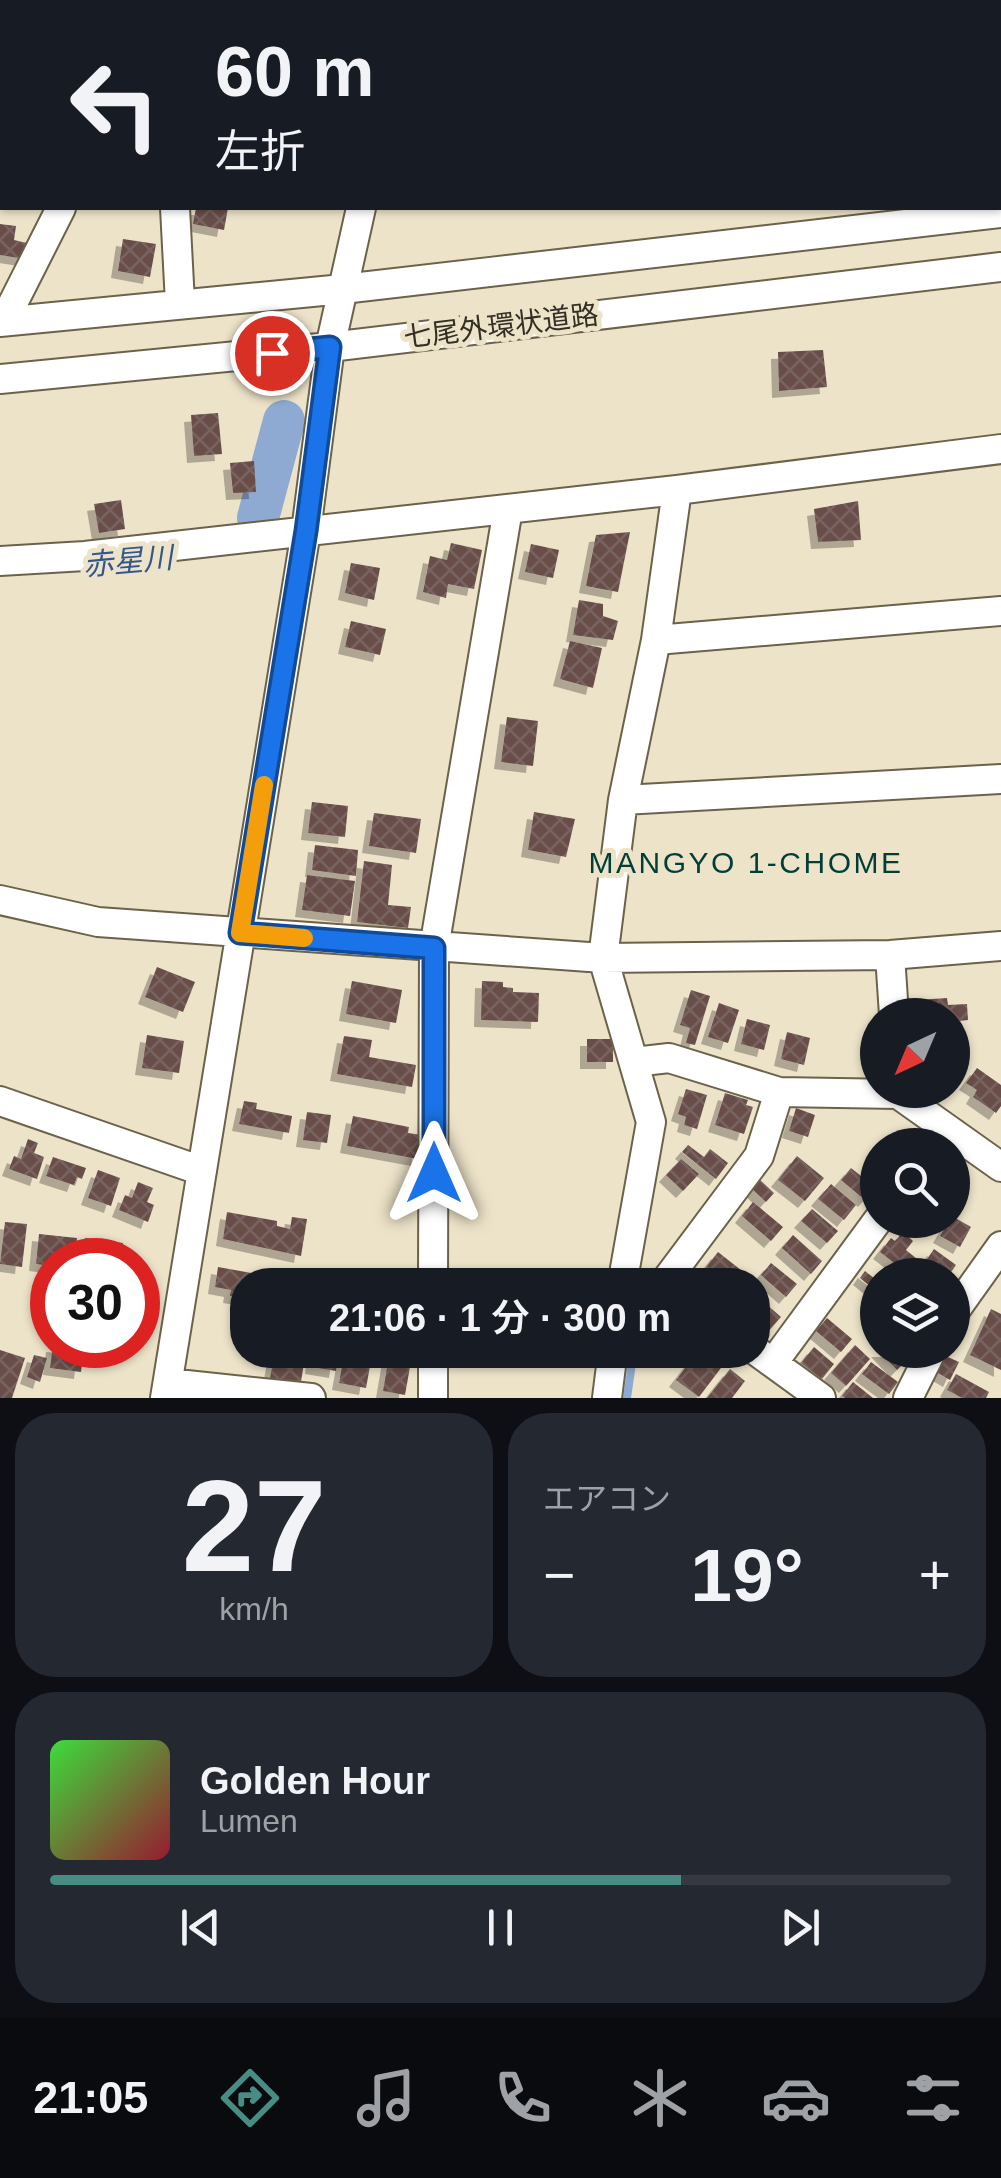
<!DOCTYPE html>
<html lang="ja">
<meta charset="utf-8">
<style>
:root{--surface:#171b24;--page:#242831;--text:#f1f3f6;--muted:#9ea1a6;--line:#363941;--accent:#478d83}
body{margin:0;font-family:Arial,"Noto Sans JP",sans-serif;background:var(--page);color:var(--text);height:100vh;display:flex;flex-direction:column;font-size:38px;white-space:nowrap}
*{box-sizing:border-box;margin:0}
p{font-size:32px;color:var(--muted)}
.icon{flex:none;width:55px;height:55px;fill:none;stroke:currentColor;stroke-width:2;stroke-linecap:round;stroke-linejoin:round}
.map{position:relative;height:1398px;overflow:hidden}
.details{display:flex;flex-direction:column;gap:15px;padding:15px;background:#0d0f14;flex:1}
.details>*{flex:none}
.top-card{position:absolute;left:0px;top:0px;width:1002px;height:210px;box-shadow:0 2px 8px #0004;background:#171b24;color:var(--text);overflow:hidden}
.needle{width:65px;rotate:224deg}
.fabs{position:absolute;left:860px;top:998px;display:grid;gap:20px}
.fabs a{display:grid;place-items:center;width:110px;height:110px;border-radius:50%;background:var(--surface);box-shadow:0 2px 8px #0004;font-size:50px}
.speed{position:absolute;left:30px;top:1238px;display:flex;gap:20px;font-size:50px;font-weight:700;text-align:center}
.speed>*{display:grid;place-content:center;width:130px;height:130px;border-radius:50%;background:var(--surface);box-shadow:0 2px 8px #0004;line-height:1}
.speed .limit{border:15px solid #d22;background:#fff;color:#111}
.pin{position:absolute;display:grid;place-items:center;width:85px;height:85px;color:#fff;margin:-42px;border:5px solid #fff;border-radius:50%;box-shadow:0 2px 10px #0007}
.me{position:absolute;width:110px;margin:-55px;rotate:0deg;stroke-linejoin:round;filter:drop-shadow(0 0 8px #0008)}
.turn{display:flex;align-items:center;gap:35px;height:210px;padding:0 50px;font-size:45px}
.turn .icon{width:130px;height:130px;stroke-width:2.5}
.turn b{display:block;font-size:70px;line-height:85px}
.big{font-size:75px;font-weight:600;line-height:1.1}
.details .widget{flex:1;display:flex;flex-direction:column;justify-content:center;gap:15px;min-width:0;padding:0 35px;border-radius:40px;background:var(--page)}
.details .dial{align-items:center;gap:0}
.dial b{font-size:130px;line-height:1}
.song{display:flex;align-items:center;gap:30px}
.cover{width:120px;height:120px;border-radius:15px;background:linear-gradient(135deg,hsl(120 70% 55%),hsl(350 70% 35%))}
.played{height:10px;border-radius:5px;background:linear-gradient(90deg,var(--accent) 70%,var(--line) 70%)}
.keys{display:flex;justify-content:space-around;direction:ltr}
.heat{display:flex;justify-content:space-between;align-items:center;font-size:55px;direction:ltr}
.details .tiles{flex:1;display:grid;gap:15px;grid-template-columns:1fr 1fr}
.widget:last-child{grid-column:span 2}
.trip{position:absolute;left:230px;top:1268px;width:540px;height:100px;border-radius:40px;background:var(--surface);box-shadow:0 2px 8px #0004;font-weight:600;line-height:100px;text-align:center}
.tab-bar{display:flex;height:160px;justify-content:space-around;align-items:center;background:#090b0e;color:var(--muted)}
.tab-bar .icon{width:70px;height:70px}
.tab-bar .selected{color:var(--accent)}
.tab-bar b{font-size:45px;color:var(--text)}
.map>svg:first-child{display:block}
</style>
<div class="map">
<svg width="1001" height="1398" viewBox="0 0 1001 1398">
<defs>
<pattern id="building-cross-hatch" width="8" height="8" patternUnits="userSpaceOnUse" patternTransform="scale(2.5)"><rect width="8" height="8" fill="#674d49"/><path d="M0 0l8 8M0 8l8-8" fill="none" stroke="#796460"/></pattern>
<filter id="shadow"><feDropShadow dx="-7" dy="7" stdDeviation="0" flood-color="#0004"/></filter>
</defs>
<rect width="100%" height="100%" fill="#ede3c9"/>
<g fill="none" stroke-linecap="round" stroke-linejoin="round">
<path stroke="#8eaad3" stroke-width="8" d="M752,2L755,0
M642,1285L643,1281
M627,1398L634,1350"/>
<path stroke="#8eaad3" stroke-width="42" d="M258,518L284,421"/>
</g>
<path fill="url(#building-cross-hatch)" filter="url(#shadow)" d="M196,208H228L224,230L193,224Z
M0,224L16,226L14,240L27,243L25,259L0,255Z
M123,239L156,244L150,277L118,271Z
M823,350L827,387L779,391L778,352Z
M218,413L222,454L194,456L191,415Z
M254,461L256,492L233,493L230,463Z
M121,500L125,529L99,533L94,504Z
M858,501L861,540L818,542L814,509Z
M630,532L618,592L586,586L596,535Z
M451,543L482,550L474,589L448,584L446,598L423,592L430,556L447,560Z
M531,544L559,550L553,578L525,572Z
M351,563L380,568L374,600L345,593Z
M579,600L603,604V616L618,621L613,640L573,635Z
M351,621L386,629L380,655L345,647Z
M570,641L602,648L593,688L560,679Z
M507,717L538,721L533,766L501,762Z
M312,802L348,806L345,837L308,833Z
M534,812L575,819L566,857L528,850Z
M374,813L421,819L416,853L369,846Z
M315,845L358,850L356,876L312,870Z
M364,861L392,865L388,905L411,907L408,928L357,922Z
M307,875L355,881L350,916L302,910Z
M157,967L195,982L183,1012L145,997Z
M352,981L402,990L396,1023L346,1014Z
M482,981L503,982V987L513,988V992L539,993L538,1022L481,1020Z
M691,990L710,996L695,1045L686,1043L690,1028L680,1025Z
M947,998L948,1005L967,1004L968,1020L959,1021L961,1056H952V1015L918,1014L917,1000Z
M719,1003L739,1010L728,1043L708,1037Z
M747,1019L770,1025L764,1050L741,1044Z
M787,1032L810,1038L804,1065L781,1059Z
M147,1035L184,1041L179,1073L142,1068Z
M344,1036L372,1040L369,1057L416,1065L412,1087L337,1074Z
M587,1039H613V1062H587Z
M977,1068L1001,1085V1106L996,1113L973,1097L977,1090L966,1083Z
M686,1089L707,1095L697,1129L684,1125L686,1117L678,1114Z
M725,1093L748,1100L746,1105L753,1107L744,1134L715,1125Z
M244,1101L257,1103L256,1109L292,1116L289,1133L239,1124Z
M796,1108L815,1115L808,1137L789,1131Z
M307,1112L331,1115L327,1143L303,1140Z
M353,1116L409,1127L408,1133L422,1135L418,1159L347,1146Z
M28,1139L38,1143L34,1153L44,1157L37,1179L9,1169L14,1156L21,1159Z
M688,1145L704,1157L710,1149L728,1163L716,1179L682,1152Z
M797,1156L824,1178L805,1201L778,1180Z
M53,1157L86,1168L82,1179L77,1177L74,1185L46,1176Z
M681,1159L699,1174L683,1191L666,1175Z
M851,1168L876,1188L865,1200L841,1180Z
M98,1170L120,1178L111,1206L88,1198Z
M759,1179L774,1193L766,1202L751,1188Z
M138,1182L153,1188L147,1202L154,1205L148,1222L119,1210L125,1195L132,1198Z
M831,1184L856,1205L844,1220L818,1199Z
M753,1202L783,1227L771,1241L742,1216Z
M812,1209L838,1231L827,1243L801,1221Z
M227,1212L277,1221V1226L290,1229L292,1217L307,1219L301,1256L223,1239Z
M952,1216L971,1227L960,1247L940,1236Z
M5,1222L27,1224L22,1267L0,1264Z
M903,1232L913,1241L906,1250L917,1259L906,1272L880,1252L891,1238L895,1241Z
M39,1234L77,1238L74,1260H52V1266L36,1264Z
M793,1235L822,1261L811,1274L782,1248Z
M85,1238L123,1243L121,1260H83Z
M934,1249L956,1265L949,1275H916Z
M718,1252L746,1274L737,1285H713L700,1275Z
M771,1263L797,1284L786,1297L761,1275Z
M218,1267L257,1274L255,1285H248V1299L230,1296L231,1290L215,1287Z
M865,1271L875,1279L878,1276V1293L860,1278Z
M752,1292L781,1317L767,1333L752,1321Z
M991,1309L1001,1314V1370L970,1355Z
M827,1318L852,1339L841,1352L816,1331Z
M53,1345L84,1348L81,1372L50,1368Z
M855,1345L870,1359L846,1386L831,1373Z
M814,1347L834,1364L822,1379L801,1363Z
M0,1350L25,1358L12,1398H0Z
M275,1350H306L301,1382L270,1378Z
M314,1350H339L336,1371L312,1367Z
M345,1350H373L366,1388L339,1383Z
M390,1350H413L405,1395L383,1391Z
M699,1350H718L722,1353L717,1359L724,1364L699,1397L676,1380Z
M878,1350H908L913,1354L897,1370Z
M941,1354L959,1362L950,1380L933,1370Z
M34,1355L47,1358L40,1382L27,1377Z
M871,1362L898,1382L889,1394L862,1374Z
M730,1369L745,1381L732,1398H707Z
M956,1374L989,1392L986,1398H962L947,1390Z
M853,1382L873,1398H845L842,1396Z"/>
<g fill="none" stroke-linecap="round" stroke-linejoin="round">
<g stroke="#6b624b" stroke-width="32">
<path id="minor" d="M469,0L477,2
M918,0L920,2
M154,2L155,0
M233,2L234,0
M416,2L417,0
M526,2L528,0
M771,2L773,0
M1000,83L1001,84
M175,208L180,303
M4,321L61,208
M0,322L343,289L1001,213
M0,379L330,347L1001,267
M0,561L85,556L677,490L1001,449
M656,640L1001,611
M623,800L1001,779
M0,900L98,922L603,958L890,955L1001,946
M890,955L894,1015
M634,1062L669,1058L779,1092L898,1094
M898,1090V1094L1001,1167
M0,1101L202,1171
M664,1283L759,1156L779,1092
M433,1285L434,948L508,509
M622,1285L651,1122L603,958L623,800L656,640L677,490
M952,1315L1001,1246
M752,1348L821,1398
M773,1363L878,1220
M168,1383L311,1398
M165,1398L306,531L330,347L361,208
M433,1398V1350
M607,1398L613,1350
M908,1398L932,1350"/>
</g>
<use href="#minor" stroke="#fff" stroke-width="28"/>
</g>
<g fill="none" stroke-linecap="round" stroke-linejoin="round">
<g stroke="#114b97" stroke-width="25">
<path id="route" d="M272,353L330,347L306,531L240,933L434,948V1173"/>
</g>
<use href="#route" stroke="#1a73e8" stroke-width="18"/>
<path stroke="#f59e0b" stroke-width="18" d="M264,785L240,933L304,938"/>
</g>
<g text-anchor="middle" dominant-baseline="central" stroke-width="10" stroke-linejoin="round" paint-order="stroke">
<g font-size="28" fill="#332f25" stroke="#ede3c9">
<text transform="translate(501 326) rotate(-7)">七尾外環状道路</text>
</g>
<g font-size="30" font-style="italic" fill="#31578b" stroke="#ede3c9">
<text transform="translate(128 561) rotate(-5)">赤星川</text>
</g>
<g font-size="30" letter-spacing="2.5" fill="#003f38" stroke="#ede3c9">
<text x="746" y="862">MANGYO 1-CHOME</text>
</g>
</g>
</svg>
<div class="fabs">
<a><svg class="needle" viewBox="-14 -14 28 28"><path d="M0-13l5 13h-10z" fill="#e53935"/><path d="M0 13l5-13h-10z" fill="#9ea1a6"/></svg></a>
<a><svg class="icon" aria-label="search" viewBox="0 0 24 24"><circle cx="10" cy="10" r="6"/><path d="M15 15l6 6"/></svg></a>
<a><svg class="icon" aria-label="layers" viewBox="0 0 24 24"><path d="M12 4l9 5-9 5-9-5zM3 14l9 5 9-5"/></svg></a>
</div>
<div class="speed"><div class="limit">30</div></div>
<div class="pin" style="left:272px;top:353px;background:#d93025"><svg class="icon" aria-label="arrive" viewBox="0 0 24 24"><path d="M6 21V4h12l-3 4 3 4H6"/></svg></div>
<svg class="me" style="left:434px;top:1173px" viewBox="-20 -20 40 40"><path d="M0-17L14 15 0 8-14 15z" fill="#1a73e8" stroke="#fff" stroke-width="4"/></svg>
<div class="trip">21:06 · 1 分 · 300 m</div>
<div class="top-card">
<div class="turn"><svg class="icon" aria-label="left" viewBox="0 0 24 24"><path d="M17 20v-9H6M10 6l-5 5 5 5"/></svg><div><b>60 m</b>左折</div></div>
</div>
</div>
<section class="details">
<div class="tiles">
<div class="widget dial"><b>27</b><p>km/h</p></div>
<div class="widget"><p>エアコン</p>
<div class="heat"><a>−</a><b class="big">19°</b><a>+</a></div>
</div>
<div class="widget">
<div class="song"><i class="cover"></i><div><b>Golden Hour</b><p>Lumen</p></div></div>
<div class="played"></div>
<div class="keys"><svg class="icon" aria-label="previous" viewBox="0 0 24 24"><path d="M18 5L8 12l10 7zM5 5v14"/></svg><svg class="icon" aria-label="pause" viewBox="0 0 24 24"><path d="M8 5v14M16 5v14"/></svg><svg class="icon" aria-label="next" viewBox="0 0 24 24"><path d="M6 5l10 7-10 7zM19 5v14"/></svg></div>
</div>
</div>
</section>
<nav class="tab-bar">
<b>21:05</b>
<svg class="icon selected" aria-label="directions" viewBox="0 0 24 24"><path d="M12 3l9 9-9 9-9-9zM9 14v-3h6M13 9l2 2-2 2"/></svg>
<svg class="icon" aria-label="music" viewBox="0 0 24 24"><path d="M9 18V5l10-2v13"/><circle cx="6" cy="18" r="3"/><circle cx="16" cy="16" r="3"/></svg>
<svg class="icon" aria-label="phone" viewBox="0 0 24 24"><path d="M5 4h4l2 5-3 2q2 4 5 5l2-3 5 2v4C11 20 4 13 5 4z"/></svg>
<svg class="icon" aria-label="climate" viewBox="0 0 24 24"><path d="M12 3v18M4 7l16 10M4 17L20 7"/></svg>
<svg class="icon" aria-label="car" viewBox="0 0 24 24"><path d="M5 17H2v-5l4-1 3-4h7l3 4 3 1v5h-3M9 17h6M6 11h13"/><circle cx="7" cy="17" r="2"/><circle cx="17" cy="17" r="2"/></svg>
<svg class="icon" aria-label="filters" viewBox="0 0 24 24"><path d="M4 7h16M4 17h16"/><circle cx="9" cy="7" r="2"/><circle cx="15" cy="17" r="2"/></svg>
</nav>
